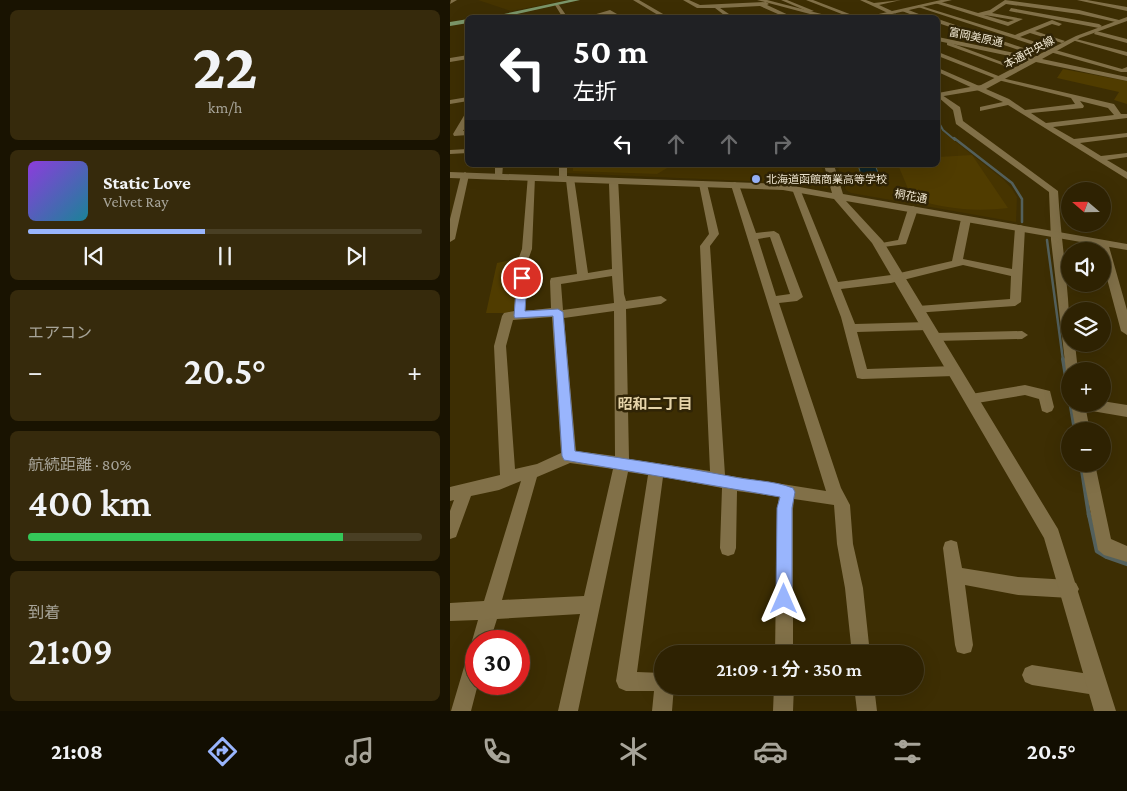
<!DOCTYPE html>
<html lang="ja">
<meta charset="utf-8">
<style>
:root{--surface:#2e2202;--page:#362a0c;--text:#f1f3f6;--muted:#a7a499;--line:#493f24;--accent:#99b5fd}
body{margin:0;font-family:"Crimson Pro","Noto Sans JP",serif;background:var(--page);color:var(--text);height:100vh;display:flex;flex-direction:column;font-size:19px;white-space:nowrap}
*{box-sizing:border-box;margin:0}
p{font-size:16px;color:var(--muted)}
.icon{flex:none;width:28px;height:28px;fill:none;stroke:currentColor;stroke-width:2;stroke-linecap:round;stroke-linejoin:round}
.map{position:relative;flex:1;overflow:hidden}
.panel{display:flex;flex-direction:column;gap:10px;padding:10px;background:#191301;width:450px}
.panel>*{flex:none}
.banner{position:absolute;left:15px;top:15px;width:475px;height:152px;border-radius:8px;box-shadow:0 5px 20px #0002,0 0 0 1px var(--line);background:#202124;color:#fff;overflow:hidden}
.needle{width:32px;rotate:290deg}
.tools{position:absolute;left:611px;top:182px;display:grid;gap:10px}
.tools a{display:grid;place-items:center;width:50px;height:50px;border-radius:50%;background:var(--surface);box-shadow:0 5px 20px #0002,0 0 0 1px var(--line);font-size:25px}
.speed{position:absolute;left:15px;top:630px;display:flex;gap:10px;font-size:25px;font-weight:700;text-align:center}
.speed>*{display:grid;place-content:center;width:65px;height:65px;border-radius:50%;background:var(--surface);box-shadow:0 5px 20px #0002,0 0 0 1px var(--line);line-height:1}
.speed .limit{border:8px solid #d22;background:#fff;color:#111}
.pin{position:absolute;display:grid;place-items:center;width:42px;height:42px;color:#fff;margin:-21px;border:2px solid #fff;border-radius:50%;box-shadow:0 1px 5px #0007}
.me{position:absolute;width:55px;margin:-28px;rotate:0deg;stroke-linejoin:round;filter:drop-shadow(0 0 4px #0008)}
.turn{display:flex;align-items:center;gap:18px;height:105px;padding:0 25px;font-size:22px}
.turn .icon{width:65px;height:65px;stroke-width:2.5}
.turn b{display:block;font-size:35px;line-height:42px}
.lanes{display:flex;align-items:center;height:48px;padding:0 25px;background:#0003;justify-content:center;gap:25px;direction:ltr}
.lanes .off{opacity:.35}
.big{font-size:38px;font-weight:600;line-height:1.1}
.panel .tile{flex:1;display:flex;flex-direction:column;justify-content:center;gap:8px;min-width:0;padding:0 18px;border-radius:8px;background:var(--page)}
.panel .dial{align-items:center;gap:0}
.dial b{font-size:65px;line-height:1}
.song{display:flex;align-items:center;gap:15px}
.cover{width:60px;height:60px;border-radius:8px;background:linear-gradient(135deg,hsl(270 70% 55%),hsl(190 70% 35%))}
.played{height:5px;border-radius:2px;background:linear-gradient(90deg,var(--accent) 45%,var(--line) 45%)}
.keys{display:flex;justify-content:space-around;direction:ltr}
.heat{display:flex;justify-content:space-between;align-items:center;font-size:28px;direction:ltr}
.charge{height:8px;border-radius:4px;background:linear-gradient(90deg,#34c759 80%,var(--line) 0)}
.trip{position:absolute;left:204px;top:645px;width:270px;height:50px;border-radius:25px;background:var(--surface);box-shadow:0 5px 20px #0002,0 0 0 1px var(--line);font-weight:600;line-height:50px;text-align:center}
.tab-bar{display:flex;height:80px;justify-content:space-around;align-items:center;background:#120e01;color:var(--muted)}
.tab-bar .icon{width:35px;height:35px}
.tab-bar .on{color:var(--accent)}
.tab-bar b{font-size:22px;color:var(--text)}
main{display:flex;flex:1;min-height:0}
.map>svg:first-child{display:block}
</style>
<main>
<section class="panel">
<div class="tile dial"><b>22</b><p>km/h</p></div>
<div class="tile">
<div class="song"><i class="cover"></i><div><b>Static Love</b><p>Velvet Ray</p></div></div>
<div class="played"></div>
<div class="keys"><svg class="icon" aria-label="previous" viewBox="0 0 24 24"><path d="M18 5L8 12l10 7zM5 5v14"/></svg><svg class="icon" aria-label="pause" viewBox="0 0 24 24"><path d="M8 5v14M16 5v14"/></svg><svg class="icon" aria-label="next" viewBox="0 0 24 24"><path d="M6 5l10 7-10 7zM19 5v14"/></svg></div>
</div>
<div class="tile"><p>エアコン</p>
<div class="heat"><a>−</a><b class="big">20.5°</b><a>+</a></div>
</div>
<div class="tile"><p>航続距離 · 80%</p><b class="big">400 km</b><div class="charge"></div></div>
<div class="tile"><p>到着</p><b class="big">21:09</b></div>
</section>
<div class="map">
<svg width="677" height="711" viewBox="0 0 677 711">
<rect width="100%" height="100%" fill="#3d2e03"/>
<path fill="#463400" d="M28,0H117L61,11Z
M488,124L492,131L554,180L562,189L567,197L566,222L401,193L396,190L387,165H488Z
M116,165H371L378,188L320,182L116,173Z"/>
<path fill="#503c00" d="M613,69L677,81V104L664,100L669,92L607,78Z
M522,155L558,208C525,212 493,209 462,198L448,165H488V157Z
M123,165H222L207,174L123,171Z
M70,258L64,310L60,313H36L47,263Z"/>
<path fill="#0f2528" stroke="#53605c" d="M408,165H425L431,180L413,181Z"/>
<g fill="none" stroke-linecap="round" stroke-linejoin="round">
<path stroke="#53605c" stroke-width="1" d="M443,18L445,14"/>
<path stroke="#53605c" stroke-width="2" d="M488,121L493,130L505,140"/>
<path stroke="#53605c" stroke-width="2.5" d="M504,138L562,183L572,199V222
M597,240L613,360"/>
<path stroke="#53605c" stroke-width="4" d="M613,359L625,431
M631,464L639,516"/>
<path stroke="#53605c" stroke-width="4.5" d="M639,514L647,551L657,557L677,564"/>
<path fill="#817048" fill-rule="evenodd" d="M1,0H7L0,4Z
M183,0H189L220,18H213Z
M233,0H239L250,5L316,2L319,4L317,5L345,18H337L310,6L270,8L285,18H278L265,8H247Z
M331,0H337L364,11L359,12Z
M356,0H363L410,18H402Z
M410,0H416L424,3L451,0L429,5L442,11L440,14Z
M555,0L629,10L673,21L670,23L629,14L556,4L542,13L573,19L558,26L485,3L488,1L528,13L540,10ZM534,15H535L564,20L558,22Z
M627,0H637L677,7V11Z
M105,5H109L118,18H113Z
M468,5L565,35L602,20L612,24L609,26L602,24L585,31L615,41L612,43L580,33L570,37L601,47L599,50L468,7Z
M561,8L649,24L652,26L649,28L559,11Z
M452,9H456L479,18H470L452,11Z
M160,10L174,18H167L159,14L144,18H133Z
M488,19L588,53L589,54L584,55L488,23Z
M646,31L677,39V43L644,34Z
M622,38L677,52V56L622,40Z
M497,43H501L571,69L566,70L497,45Z
M602,49L672,69L677,67V72H671L600,52Z
M488,52L556,79L664,104L671,114H677V118L603,127L624,139L677,133V137L630,143L651,156L677,153V157L657,160L677,172V179L558,105L530,111V107L553,102L488,72V68L559,99L575,110L625,104L621,98L552,81L488,56ZM630,101L658,108L664,115L596,123L581,113L633,108L634,106Z
M18,55V59L0,62V58Z
M488,95H492L510,107L513,121L608,191C611,242 620,293 620,344H625L628,371H620V375L616,371L601,240L599,192L506,124L503,110L488,97Z
M18,97V101L0,104V100Z
M15,114H18V123L13,131H18V135L4,136L3,134Z
M18,149V153L0,154V150Z
M45,165H53L52,178L45,176Z
M109,165H117V176L124,178L138,273L162,269L159,184L162,178H168L174,294L176,301L211,296L217,300L211,304L176,309L179,459L260,471L250,246L259,234L249,184L253,181L257,184L269,234L260,246L275,475L376,491L281,185L282,183L285,182L289,185L306,233L324,231L329,234L353,297L347,301L329,303L391,488L400,505L403,544L413,588L420,654H402L395,588L387,544L384,505L344,499L343,509V654H325L327,509L329,497L287,491L286,548L284,554L278,556L272,554L270,548L272,488L213,477L187,672L212,673V686H224L222,711H202L204,691H176L169,688L166,681L198,475L178,472L128,711H108L130,614L47,619L40,641H26V684H28L21,711H1L17,657L19,650L25,648L22,641L28,620L0,621V603L34,601L71,481L49,490L21,496L6,537L0,539V511L4,500L0,501V487L50,475L44,346L52,316L54,313L64,311L68,260L72,249L78,175L85,177L82,249L78,260L75,311L101,308L100,281L101,278L127,274L116,180L109,178ZM320,237L340,294L326,296L308,239ZM162,276L164,303L113,310L111,284ZM164,311L165,456L126,451L114,318ZM102,317L111,453L87,464L65,469L56,346L63,320ZM120,463L163,469L134,596L52,600L87,477Z
M15,172L19,175L5,239L0,242V219L11,175Z
M346,186L350,189L388,282L441,275L502,261L511,219L516,216L521,219L513,259L562,269L565,228L570,225L573,226L575,228L571,302L565,306L464,313L462,310L468,306L560,299L561,276L513,265L441,283L391,289L405,324L478,322L484,326L478,330L407,332L417,369L504,366L509,367L510,371L509,375L504,376L412,379L407,378L391,317L342,189Z
M463,206L468,209L456,244L426,248V244L448,240L458,209Z
M653,240L658,243L677,310V335L671,331L652,260V251H650L648,243Z
M572,331L578,335L572,339L485,341L479,337L485,333Z
M575,385L600,391L604,407L602,411L597,413L592,411L589,399L575,395L521,404L516,403L514,399L516,395L521,394Z
M652,401L677,405V417L636,410L640,431H626L621,404H652Z
M631,464H645L661,539L677,546V562L654,555L648,550Z
M501,540L507,542L512,568L568,577L620,580L626,583L629,589L626,595L620,598L568,595L515,585L523,645L521,652L514,654L507,652L505,645L493,548L495,542Z
M582,665L639,674L646,677L649,684L646,691L639,694L582,685L575,682L572,675L575,668Z
M324,686H344L343,711H323Z
M404,686H424L427,711H407Z"/>
<path fill="#817048" fill-rule="evenodd" d="M307,0H317L387,18H375Z
M491,0H502L425,18H411Z
M677,17V21L630,38L592,59L677,77V81L586,62L536,89L488,97V93L531,85L579,60L488,41V37L584,57L626,36Z
M374,165H384L393,194L677,244V250L396,201L433,241L608,529L666,711H644L594,538L422,243L384,199L333,190L0,178V172L333,184L382,193Z"/>
<path fill="#7b9669" fill-rule="evenodd" d="M119,0H130L49,18H35Z
M18,19V23L0,26V22Z"/>
</g>
<path fill="#99b5fd" stroke="#6376a4" d="M72,275L77,278L75,311L108,309L113,312L125,451C176,459 228,466 279,476C301,481 322,480 343,488L345,492L342,508V599L340,605L334,607L328,605L326,599L327,508L330,497L114,460L112,456L103,316L65,318L64,316L67,278Z"/>
<circle fill="#99b5fd" stroke="#302406" stroke-width="2" cx="306" cy="179" r="5"/>
<g text-anchor="middle" dominant-baseline="central" stroke-width="5" stroke-linejoin="round" paint-order="stroke">
<g font-size="11" fill="#f3ead4" stroke="#302406">
<text transform="translate(526 37) rotate(12)">富岡美原通</text>
<text transform="translate(579 52) rotate(-28)">本通中央線</text>
<text transform="translate(461 196) rotate(10)">桐花通</text>
</g>
<g font-size="11" fill="#f3ead4" stroke="#302406" text-anchor="start">
<text x="316" y="179">北海道函館商業高等学校</text>
</g>
<g font-size="15" font-weight="bold" fill="#e5d3a8" stroke="#302406">
<text x="205" y="404">昭和二丁目</text>
</g>
</g>
</svg>
<div class="tools">
<a><svg class="needle" viewBox="-14 -14 28 28"><path d="M0-13l5 13h-10z" fill="#e53935"/><path d="M0 13l5-13h-10z" fill="#a7a499"/></svg></a>
<a><svg class="icon" aria-label="sound" viewBox="0 0 24 24"><path d="M4 9h4l5-4v14l-5-4H4zM17 9q2 3 0 6"/></svg></a>
<a><svg class="icon" aria-label="layers" viewBox="0 0 24 24"><path d="M12 4l9 5-9 5-9-5zM3 14l9 5 9-5"/></svg></a>
<a>+</a>
<a>−</a>
</div>
<div class="speed"><div class="limit">30</div></div>
<div class="pin" style="left:72px;top:278px;background:#d93025"><svg class="icon" aria-label="arrive" viewBox="0 0 24 24"><path d="M6 21V4h12l-3 4 3 4H6"/></svg></div>
<svg class="me" style="left:334px;top:599px" viewBox="-20 -20 40 40"><path d="M0-17L14 15 0 8-14 15z" fill="#99b5fd" stroke="#fff" stroke-width="4"/></svg>
<div class="trip">21:09 · 1 分 · 350 m</div>
<div class="banner">
<div class="turn"><svg class="icon" aria-label="left" viewBox="0 0 24 24"><path d="M17 20v-9H6M10 6l-5 5 5 5"/></svg><div><b>50 m</b>左折</div></div>
<div class="lanes"><svg class="icon" aria-label="left" viewBox="0 0 24 24"><path d="M17 20v-9H6M10 6l-5 5 5 5"/></svg><svg class="icon off" aria-label="ahead" viewBox="0 0 24 24"><path d="M12 20V5M6 11l6-6 6 6"/></svg><svg class="icon off" aria-label="ahead" viewBox="0 0 24 24"><path d="M12 20V5M6 11l6-6 6 6"/></svg><svg class="icon off" aria-label="right" viewBox="0 0 24 24"><path d="M7 20v-9h11M14 6l5 5-5 5"/></svg></div>
</div>
</div>
</main>
<nav class="tab-bar">
<b>21:08</b>
<svg class="icon on" aria-label="directions" viewBox="0 0 24 24"><path d="M12 3l9 9-9 9-9-9zM9 14v-3h6M13 9l2 2-2 2"/></svg>
<svg class="icon" aria-label="music" viewBox="0 0 24 24"><path d="M9 18V5l10-2v13"/><circle cx="6" cy="18" r="3"/><circle cx="16" cy="16" r="3"/></svg>
<svg class="icon" aria-label="phone" viewBox="0 0 24 24"><path d="M5 4h4l2 5-3 2q2 4 5 5l2-3 5 2v4C11 20 4 13 5 4z"/></svg>
<svg class="icon" aria-label="climate" viewBox="0 0 24 24"><path d="M12 3v18M4 7l16 10M4 17L20 7"/></svg>
<svg class="icon" aria-label="car" viewBox="0 0 24 24"><path d="M5 17H2v-5l4-1 3-4h7l3 4 3 1v5h-3M9 17h6M6 11h13"/><circle cx="7" cy="17" r="2"/><circle cx="17" cy="17" r="2"/></svg>
<svg class="icon" aria-label="filters" viewBox="0 0 24 24"><path d="M4 7h16M4 17h16"/><circle cx="9" cy="7" r="2"/><circle cx="15" cy="17" r="2"/></svg>
<b>20.5°</b>
</nav>
